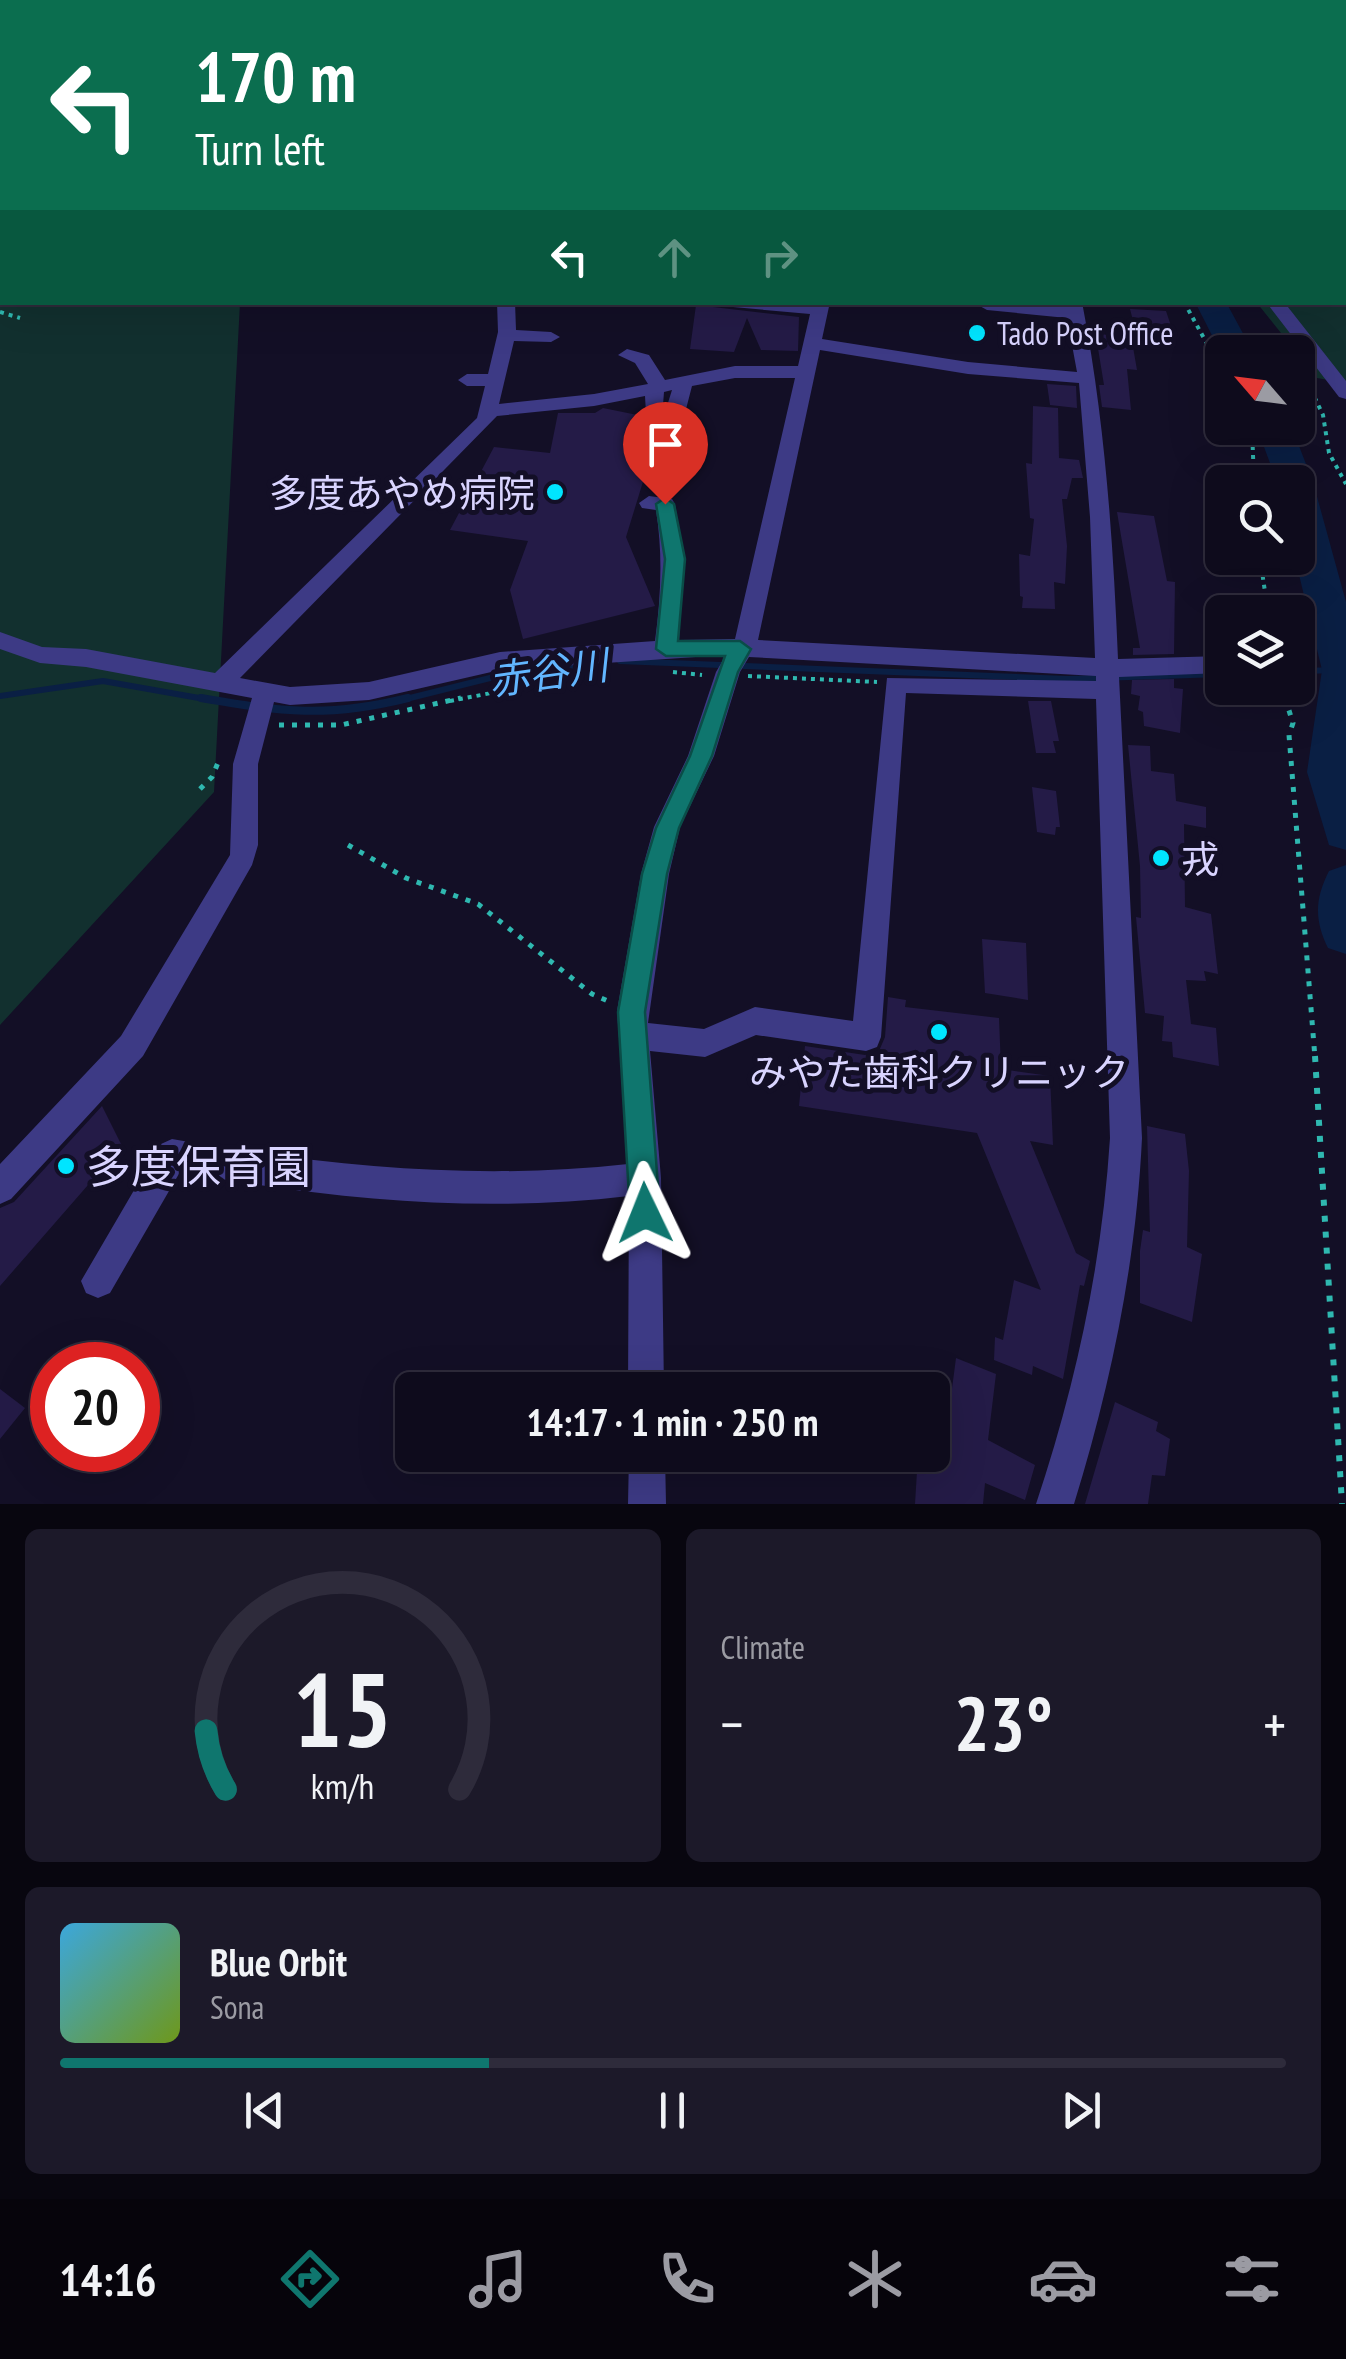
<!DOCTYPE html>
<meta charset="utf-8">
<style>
:root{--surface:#0e0b1c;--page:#1c1929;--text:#f1f3f6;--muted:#9b9ba3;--line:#2e2b3b;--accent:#0f766e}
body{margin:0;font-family:"PT Sans Narrow","Noto Sans JP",sans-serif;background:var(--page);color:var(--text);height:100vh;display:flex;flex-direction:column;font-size:38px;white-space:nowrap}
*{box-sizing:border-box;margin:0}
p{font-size:32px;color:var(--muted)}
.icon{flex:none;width:55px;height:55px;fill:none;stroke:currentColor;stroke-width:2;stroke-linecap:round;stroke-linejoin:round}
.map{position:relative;height:1504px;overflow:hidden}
.side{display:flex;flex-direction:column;gap:25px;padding:25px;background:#08060f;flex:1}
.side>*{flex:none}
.top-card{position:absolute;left:0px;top:0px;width:1348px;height:305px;box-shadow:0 10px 40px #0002,0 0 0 2px var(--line);background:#0b6e4f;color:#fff;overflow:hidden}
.needle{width:65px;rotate:298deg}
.tools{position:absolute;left:1205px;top:335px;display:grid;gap:20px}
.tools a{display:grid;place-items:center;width:110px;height:110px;border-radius:15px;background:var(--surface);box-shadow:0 10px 40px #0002,0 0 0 2px var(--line);font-size:50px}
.speed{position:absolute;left:30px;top:1342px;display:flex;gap:20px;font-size:50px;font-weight:700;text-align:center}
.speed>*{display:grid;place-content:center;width:130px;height:130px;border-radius:50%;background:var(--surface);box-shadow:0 10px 40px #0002,0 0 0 2px var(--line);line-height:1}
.speed .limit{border:15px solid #d22;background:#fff;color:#111}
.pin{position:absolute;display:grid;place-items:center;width:85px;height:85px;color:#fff;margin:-102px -42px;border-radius:50% 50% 50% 0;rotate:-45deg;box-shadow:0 0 10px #0007}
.pin .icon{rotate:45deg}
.me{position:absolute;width:110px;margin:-55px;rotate:358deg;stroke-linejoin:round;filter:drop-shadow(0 0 8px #0008)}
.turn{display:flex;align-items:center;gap:35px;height:210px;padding:0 30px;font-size:45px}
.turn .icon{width:130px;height:130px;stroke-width:2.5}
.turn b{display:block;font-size:70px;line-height:85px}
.lanes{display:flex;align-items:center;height:95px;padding:0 30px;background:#0003;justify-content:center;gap:50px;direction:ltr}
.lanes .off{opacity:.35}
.big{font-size:75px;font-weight:800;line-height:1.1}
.side .widget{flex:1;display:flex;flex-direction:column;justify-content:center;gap:15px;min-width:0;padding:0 35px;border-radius:15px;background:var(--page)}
.side .dial{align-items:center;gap:0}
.dial svg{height:260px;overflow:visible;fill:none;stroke:var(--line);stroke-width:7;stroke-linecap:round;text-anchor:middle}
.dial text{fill:var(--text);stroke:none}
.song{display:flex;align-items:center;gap:30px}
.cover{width:120px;height:120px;border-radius:15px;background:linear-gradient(135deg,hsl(200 70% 55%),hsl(80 70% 35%))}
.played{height:10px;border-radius:5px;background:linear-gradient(90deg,var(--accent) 35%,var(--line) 35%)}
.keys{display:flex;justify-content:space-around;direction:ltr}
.heat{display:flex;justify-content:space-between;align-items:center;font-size:55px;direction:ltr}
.side .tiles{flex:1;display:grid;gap:25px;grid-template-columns:1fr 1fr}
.widget:last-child{grid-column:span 2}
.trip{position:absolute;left:395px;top:1372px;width:555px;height:100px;border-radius:15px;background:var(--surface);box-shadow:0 10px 40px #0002,0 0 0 2px var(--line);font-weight:800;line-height:100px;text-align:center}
.tabs{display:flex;height:160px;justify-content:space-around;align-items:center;background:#06040b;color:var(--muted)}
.tabs .icon{width:70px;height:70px}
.tabs .selected{color:var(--accent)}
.tabs b{font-size:45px;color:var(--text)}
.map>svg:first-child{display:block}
</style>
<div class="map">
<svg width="1346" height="1504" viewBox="0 0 1346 1504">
<rect width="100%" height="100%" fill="#130f26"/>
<path fill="#12302f" d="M0,0H256L2,2V302L240,303L214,792L0,1025Z
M1346,299V383L1317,378L1257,303L1345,302Z"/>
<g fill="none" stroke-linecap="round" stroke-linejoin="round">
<path stroke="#0a1f44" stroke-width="6" d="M620,661L1067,679L1222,674
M1298,671L1343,670
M0,696L103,681L216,701
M398,701L502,675L587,664"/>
<path stroke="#0a1f44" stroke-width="8" d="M201,698C282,712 327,718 408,698"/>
<path fill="#0a1f44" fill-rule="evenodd" d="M1048,0H1070V2H1048Z
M1195,302H1226L1253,352L1222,355Z
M1257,428H1292L1313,482L1346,602V850L1329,845L1307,772L1322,670L1295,558L1298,482H1277Z
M1346,865V954L1328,948C1314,919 1315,899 1329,871Z"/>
</g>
<path fill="#241b47" d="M696,305L799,317L798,351L761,350L747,318L734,352L690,349Z
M1130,309L1166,311L1175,338L1137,336Z
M1095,330L1133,347L1137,370L1127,369L1131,410L1102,407L1099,385H1104Z
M1047,384L1076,386L1077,408L1050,405Z
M1033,406L1058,408L1059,458L1079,460L1083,478H1072L1067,499H1062L1067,546L1065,584L1054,582L1055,609L1022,608L1023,597L1020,596L1019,554L1030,556L1034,519L1030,518L1026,463L1032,464Z
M603,408L662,420L626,537L655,606L523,639L510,590L528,541L450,530L494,447L550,453L558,413H595Z
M1117,512L1154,516L1167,581L1175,582L1174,654L1133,655V648H1140Z
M1174,679V688L1183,689L1180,733L1144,726L1143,712L1138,710L1140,696L1131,694L1132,680Z
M1028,701H1051L1059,741H1053L1056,753H1036Z
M1128,745L1150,746L1151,771L1174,774L1176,801L1206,807V828L1184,824L1185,907L1211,914L1218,974L1204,971L1206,981L1186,980L1191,1024L1216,1028L1219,1066L1173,1057L1172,1042L1162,1041L1164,1016L1145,1013L1136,917L1141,918L1140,866Z
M1032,787L1056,791L1060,827H1056L1055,835L1037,832Z
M982,939L1026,943L1028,1000L985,993Z
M888,997L906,1000L905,1007L999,1018L1001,1069L1050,1076L1053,1145L1030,1141L1076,1253L1090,1261L1084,1286L1080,1285L1063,1379L1033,1366L1032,1375L994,1360L995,1337L1003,1340L1014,1280L1041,1290L977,1133L799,1106L805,1046L865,1055L879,1051L885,1037Z
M102,1106L122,1146L0,1286V1208L14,1202Z
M1147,1126L1185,1134L1189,1171L1187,1247L1202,1254L1192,1322L1140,1303V1251L1143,1230L1150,1232Z
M956,1358L996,1374L988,1440L1035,1465L1025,1500L985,1483L983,1504H915L918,1455H932V1438L945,1442Z
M0,1389L25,1408L0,1439Z
M1115,1402L1158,1422L1156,1431L1170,1439L1165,1476L1152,1475L1148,1504H1085Z"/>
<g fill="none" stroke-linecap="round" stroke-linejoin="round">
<path stroke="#2fb8b0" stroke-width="4" stroke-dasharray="4 5" stroke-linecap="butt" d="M1184,302L1222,371
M0,312L20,318
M1303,373L1323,415L1329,453L1346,484
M1237,428L1252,432
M1252,428L1254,482
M1260,558L1268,612
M673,672L702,675
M748,676L877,682
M1282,688L1286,701
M450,701L553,681"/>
<path stroke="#2fb8b0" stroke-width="5" stroke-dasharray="5 8" stroke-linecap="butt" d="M1285,698L1293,723L1289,735L1315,1058
M279,725H341L461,698
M200,789L212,777L220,758
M348,845L406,878L478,904L592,994L608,1001"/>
<path stroke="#2fb8b0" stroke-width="6" stroke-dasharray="6 10" stroke-linecap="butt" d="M1315,1056L1342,1504"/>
<path fill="#3d3a85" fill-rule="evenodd" d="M446,0H458V2H446Z
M560,0H580L581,2H562Z
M896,0H911L912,2H898Z
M1130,0H1142L1143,2H1131Z
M1299,0H1311V2H1299Z
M1345,98H1346V106H1345Z
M0,117H2V125H0Z
M1345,118H1346V126H1345Z
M497,302H515L516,330L551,332L560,337L551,342L514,341L499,404L594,394L648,384L635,363L618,355L627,349L649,355L665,380L735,366H798L810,314L733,307L725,302H830L822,339L968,362L1077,372L1067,318L987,310L978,305L1017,302L1065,307L1064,302H1082C1105,421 1113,539 1118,659L1222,656V673L1119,677L1142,1138C1136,1264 1111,1384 1074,1504H1036C1076,1384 1102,1264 1110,1138L1096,699L906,693L881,1037L877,1047L866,1051L756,1035L705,1057L650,1051L661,1178L664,1390H628L629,1196C478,1214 329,1199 180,1172L110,1293L98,1298L86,1293L81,1281L161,1144L172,1139C323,1166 475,1181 628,1164L617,1011L641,874L654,827L688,756L716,672L726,655L500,670L369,700L290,705L274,702L258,764V845L252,865L143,1056L11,1199L0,1204V1164L121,1036L230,855L233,764L252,698L86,667L40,663L0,649V632L42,647L86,649L215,673L477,418L485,386H467L458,380L467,374H488L498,332ZM820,350L968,374L1079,383L1090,517L1095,658L758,640ZM735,378H795L735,639L679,640L683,559L675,504L672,499L649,496L639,503L642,508L656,510C663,554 661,597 655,641L500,652L369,682L290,687L240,678L497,416L594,406L645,396L646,413L675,419L685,413L692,386ZM672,390L667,406L663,405L664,392ZM749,657L1096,676V681L887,678L853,1021L755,1007L704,1029L648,1023L669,874L680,827L714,756L740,672Z
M1266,302H1284L1346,381V399L1339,397Z
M629,1455H665L666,1504H628Z"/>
<path stroke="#00e5ff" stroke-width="4" stroke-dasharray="9 8" stroke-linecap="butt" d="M1046,0L1058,2"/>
</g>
<path fill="#0f766e" stroke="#0a4d48" stroke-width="2.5" d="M665,498L674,504L685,559L678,641H740L751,649L738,672L712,756L679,828L667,874L645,1012L660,1213L656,1224L645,1228L635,1224L630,1213L618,1012L642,874L656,828L690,756L725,656H666L656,649L665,559L656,504Z"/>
<g fill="#00e5ff" stroke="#130f26" stroke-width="4">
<circle cx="977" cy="333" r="10"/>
<circle cx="555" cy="492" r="10"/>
<circle cx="1161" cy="858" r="10"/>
<circle cx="939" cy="1032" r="10"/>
<circle cx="66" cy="1166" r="10"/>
</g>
<g text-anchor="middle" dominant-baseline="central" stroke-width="10" stroke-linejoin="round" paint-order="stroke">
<g font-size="32" fill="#d9d4ff" stroke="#130f26" text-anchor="start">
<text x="997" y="333">Tado Post Office</text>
</g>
<g font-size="38" fill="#d9d4ff" stroke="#130f26" text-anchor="end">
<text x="535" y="492">多度あやめ病院</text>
<text x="1181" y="858" text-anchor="start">戎</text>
<text x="939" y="1071" text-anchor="middle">みやた歯科クリニック</text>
</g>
<g font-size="40" font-style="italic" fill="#62b6ff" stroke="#130f26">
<text transform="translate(548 672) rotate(-8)">赤谷川</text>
</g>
<g font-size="45" fill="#d9d4ff" stroke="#130f26" text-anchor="start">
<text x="86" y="1166">多度保育園</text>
</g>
</g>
</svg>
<div class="tools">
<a><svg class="needle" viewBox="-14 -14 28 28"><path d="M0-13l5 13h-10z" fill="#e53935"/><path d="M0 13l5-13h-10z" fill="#9b9ba3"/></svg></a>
<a><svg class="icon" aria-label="search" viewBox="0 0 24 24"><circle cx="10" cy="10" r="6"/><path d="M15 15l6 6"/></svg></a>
<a><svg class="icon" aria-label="layers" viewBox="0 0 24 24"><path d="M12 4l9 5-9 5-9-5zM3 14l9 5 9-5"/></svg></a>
</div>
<div class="speed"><div class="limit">20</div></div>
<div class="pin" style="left:665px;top:504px;background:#d93025"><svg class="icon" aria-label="arrive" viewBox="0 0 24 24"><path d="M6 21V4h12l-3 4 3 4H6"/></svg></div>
<svg class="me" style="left:645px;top:1213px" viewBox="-20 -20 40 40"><path d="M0-17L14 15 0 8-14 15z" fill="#0f766e" stroke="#fff" stroke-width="4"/></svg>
<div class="trip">14:17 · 1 min · 250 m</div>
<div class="top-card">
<div class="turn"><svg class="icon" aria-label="left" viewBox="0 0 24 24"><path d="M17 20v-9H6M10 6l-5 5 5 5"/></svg><div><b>170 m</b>Turn left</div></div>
<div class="lanes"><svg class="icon" aria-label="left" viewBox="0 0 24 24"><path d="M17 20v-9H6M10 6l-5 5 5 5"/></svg><svg class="icon off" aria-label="ahead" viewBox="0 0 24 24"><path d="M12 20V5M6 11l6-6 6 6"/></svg><svg class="icon off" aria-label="right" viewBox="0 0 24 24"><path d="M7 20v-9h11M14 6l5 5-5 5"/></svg></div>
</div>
</div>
<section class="side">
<div class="tiles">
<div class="widget dial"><svg viewBox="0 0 100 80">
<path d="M14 69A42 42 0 1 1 86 69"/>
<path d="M14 69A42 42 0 0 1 8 51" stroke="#0f766e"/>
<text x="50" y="56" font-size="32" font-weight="700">15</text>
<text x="50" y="72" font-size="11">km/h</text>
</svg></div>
<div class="widget"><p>Climate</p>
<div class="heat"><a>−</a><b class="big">23°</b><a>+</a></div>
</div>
<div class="widget">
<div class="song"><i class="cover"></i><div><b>Blue Orbit</b><p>Sona</p></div></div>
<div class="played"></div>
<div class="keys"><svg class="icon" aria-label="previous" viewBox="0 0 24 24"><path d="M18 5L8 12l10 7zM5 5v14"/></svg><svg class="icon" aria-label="pause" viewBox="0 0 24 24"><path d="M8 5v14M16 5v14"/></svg><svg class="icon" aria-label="next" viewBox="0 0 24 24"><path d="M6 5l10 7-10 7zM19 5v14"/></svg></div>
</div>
</div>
</section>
<nav class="tabs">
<b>14:16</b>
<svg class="icon selected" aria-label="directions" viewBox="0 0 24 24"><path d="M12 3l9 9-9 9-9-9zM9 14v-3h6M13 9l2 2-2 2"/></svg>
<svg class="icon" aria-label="music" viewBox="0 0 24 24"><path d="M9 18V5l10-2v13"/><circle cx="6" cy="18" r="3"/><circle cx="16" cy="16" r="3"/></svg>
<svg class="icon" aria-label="phone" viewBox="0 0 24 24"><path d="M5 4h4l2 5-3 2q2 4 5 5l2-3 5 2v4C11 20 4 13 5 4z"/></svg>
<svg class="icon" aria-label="climate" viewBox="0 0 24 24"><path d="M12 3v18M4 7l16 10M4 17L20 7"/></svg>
<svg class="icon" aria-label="car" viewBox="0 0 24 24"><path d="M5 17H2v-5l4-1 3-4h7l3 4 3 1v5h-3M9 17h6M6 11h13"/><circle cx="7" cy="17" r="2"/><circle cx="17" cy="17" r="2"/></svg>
<svg class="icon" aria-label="filters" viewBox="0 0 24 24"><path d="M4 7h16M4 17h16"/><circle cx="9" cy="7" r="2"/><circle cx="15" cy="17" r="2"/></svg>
</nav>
